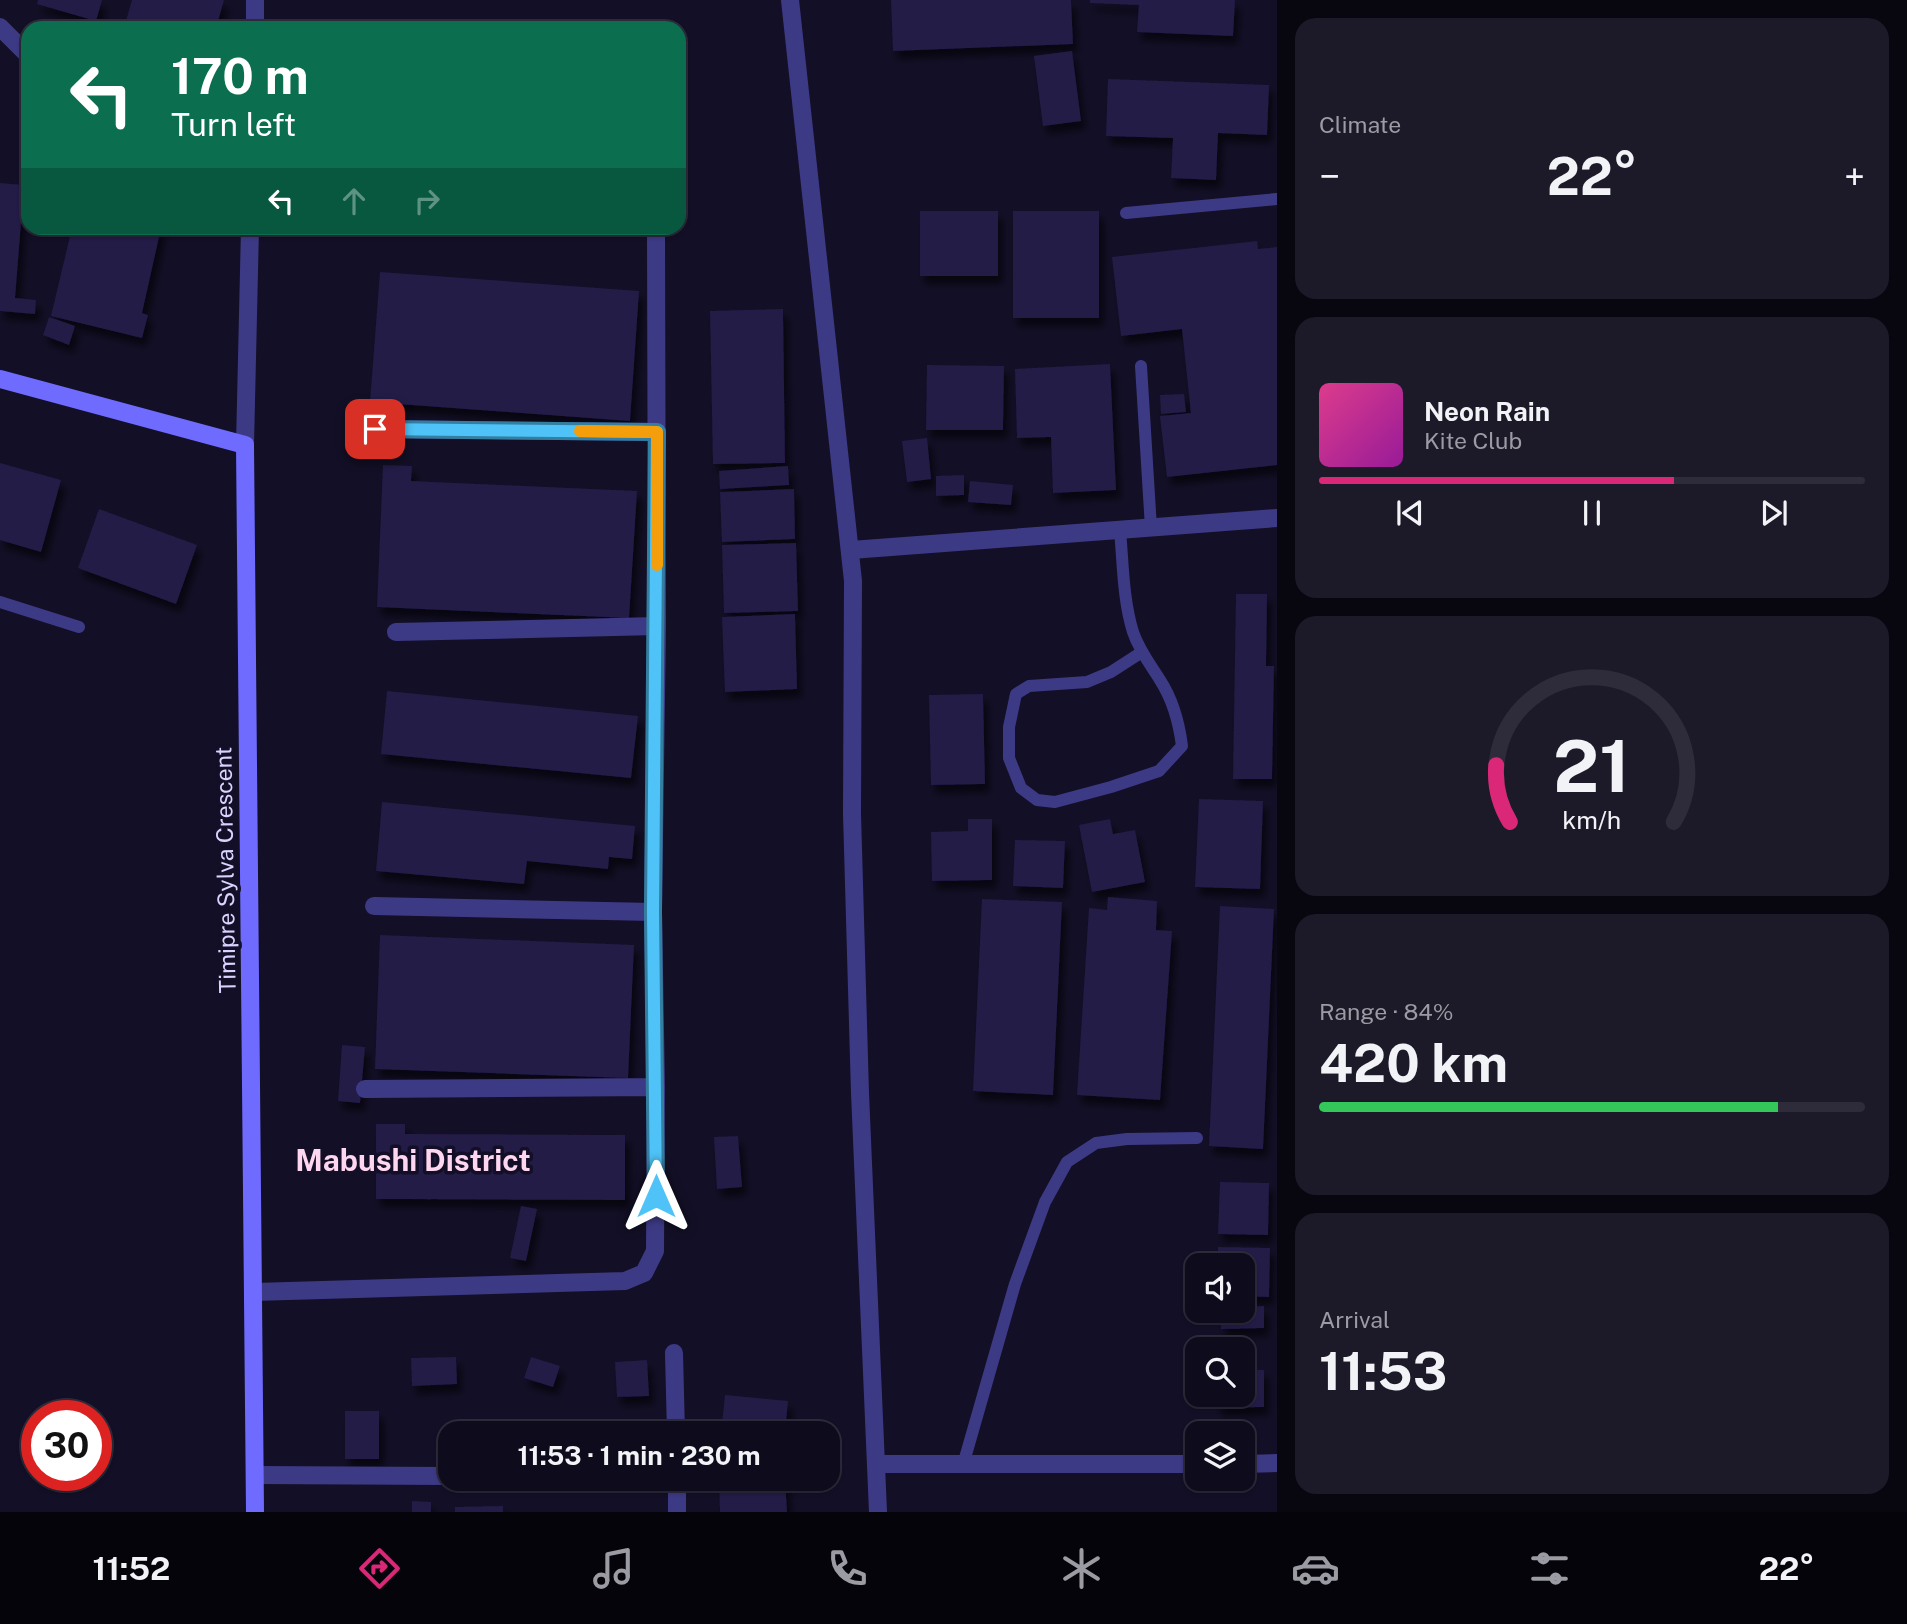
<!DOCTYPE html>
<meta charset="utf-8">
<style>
:root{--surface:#0e0b1c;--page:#1c1929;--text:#f1f3f6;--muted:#9b9ba3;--line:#2e2b3b;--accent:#db2777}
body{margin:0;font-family:"Public Sans",sans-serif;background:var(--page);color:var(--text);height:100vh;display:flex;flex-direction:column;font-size:26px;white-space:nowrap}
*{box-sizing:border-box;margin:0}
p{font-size:23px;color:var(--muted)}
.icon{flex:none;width:38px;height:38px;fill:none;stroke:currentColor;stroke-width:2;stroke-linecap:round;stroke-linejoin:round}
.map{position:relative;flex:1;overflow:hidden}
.drawer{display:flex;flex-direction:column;gap:18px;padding:18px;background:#08060f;width:630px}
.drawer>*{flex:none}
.hud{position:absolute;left:21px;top:21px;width:665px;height:214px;border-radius:21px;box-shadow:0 2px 5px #0004,0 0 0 2px var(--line);background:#0b6e4f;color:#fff;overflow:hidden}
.buttons{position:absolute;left:1185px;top:1253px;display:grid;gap:14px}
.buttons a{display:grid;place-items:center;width:70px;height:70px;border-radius:14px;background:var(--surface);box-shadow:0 2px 5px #0004,0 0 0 2px var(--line);font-size:35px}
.speed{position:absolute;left:21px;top:1400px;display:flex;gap:14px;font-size:35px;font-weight:700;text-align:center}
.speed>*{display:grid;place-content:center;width:91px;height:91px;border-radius:50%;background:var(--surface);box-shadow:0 2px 5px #0004,0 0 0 2px var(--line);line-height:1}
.speed .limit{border:10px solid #d22;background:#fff;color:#111}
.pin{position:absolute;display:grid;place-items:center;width:60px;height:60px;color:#fff;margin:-30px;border-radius:14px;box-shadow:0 4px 10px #0006}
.me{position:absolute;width:77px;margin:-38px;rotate:0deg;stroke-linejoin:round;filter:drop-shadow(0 0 5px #0008)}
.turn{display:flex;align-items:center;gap:24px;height:147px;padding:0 35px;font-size:32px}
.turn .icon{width:91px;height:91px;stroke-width:2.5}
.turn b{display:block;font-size:49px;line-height:60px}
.lanes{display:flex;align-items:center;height:66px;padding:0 35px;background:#0003;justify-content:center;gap:35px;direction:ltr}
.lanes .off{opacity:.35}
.big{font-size:52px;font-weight:700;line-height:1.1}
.drawer .card{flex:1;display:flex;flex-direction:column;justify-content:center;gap:10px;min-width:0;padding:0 24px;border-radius:21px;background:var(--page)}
.drawer .dial{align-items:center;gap:0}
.dial svg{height:182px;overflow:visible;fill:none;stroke:var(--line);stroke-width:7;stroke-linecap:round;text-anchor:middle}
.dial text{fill:var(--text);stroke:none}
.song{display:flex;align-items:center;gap:21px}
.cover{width:84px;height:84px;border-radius:10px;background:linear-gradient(135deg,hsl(330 70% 55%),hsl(300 70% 35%))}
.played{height:7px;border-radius:4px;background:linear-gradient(90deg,var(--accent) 65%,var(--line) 65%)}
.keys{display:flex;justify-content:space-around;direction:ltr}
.heat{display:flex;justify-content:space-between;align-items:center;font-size:38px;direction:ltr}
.charge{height:10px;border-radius:5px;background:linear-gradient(90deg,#34c759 84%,var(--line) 0)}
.trip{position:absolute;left:438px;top:1421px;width:402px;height:70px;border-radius:21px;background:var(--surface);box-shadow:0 2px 5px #0004,0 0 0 2px var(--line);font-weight:700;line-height:70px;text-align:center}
.tabs{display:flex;height:112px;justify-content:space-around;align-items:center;background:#06040b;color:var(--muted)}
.tabs .icon{width:49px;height:49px}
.tabs .on{color:var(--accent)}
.tabs b{font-size:32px;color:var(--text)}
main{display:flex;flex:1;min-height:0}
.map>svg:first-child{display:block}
</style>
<main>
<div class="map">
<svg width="1277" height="1512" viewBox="0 0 1277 1512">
<defs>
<filter id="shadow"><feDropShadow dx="4.5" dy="8" stdDeviation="3.5" flood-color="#0009"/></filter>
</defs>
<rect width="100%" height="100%" fill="#130f26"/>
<path fill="#241b47" filter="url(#shadow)" d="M38,0H102L96,21L37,4Z
M132,0H224L216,28H124Z
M891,0H1071L1073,44L893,51Z
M1090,0H1235L1233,36L1137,32L1139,5L1090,3Z
M1072,51L1081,121L1043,126L1034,56Z
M1108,79L1269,85L1267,135L1218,133L1216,180L1171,178L1173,138L1106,136Z
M0,183L24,185L15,298L36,300L35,314L0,311Z
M920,211H998V276H920Z
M1013,211H1099V318H1013Z
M72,228H161L142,313L148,315L142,338L51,316Z
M1257,241L1258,249L1277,247V465L1167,477L1160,416L1191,413L1182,329L1121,336L1112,257Z
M380,272L639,291L630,421L370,402Z
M783,309L785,463L713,464L710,311Z
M49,317L75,326L69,345L43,335Z
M1110,364L1116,490L1053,493L1051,437L1017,438L1015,369Z
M927,365L1004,366L1003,430H926Z
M1184,394L1186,412L1161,414L1160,395Z
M927,438L931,479L907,482L902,441Z
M0,463L61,480L41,552L0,540Z
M383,465L412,466L411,481L637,491L629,618L377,607Z
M788,466L789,485L720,489L719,471Z
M964,475V495L936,496V476Z
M970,481L1013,485L1011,505L968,502Z
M794,489L795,539L722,542L720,492Z
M99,509L197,545L176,604L78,568Z
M796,543L798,611L724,613L722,545Z
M1236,594H1267L1266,666H1274L1272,779H1233Z
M795,614L797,689L725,692L722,617Z
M387,691L638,716L631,778L381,754Z
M983,694L985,784L931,785L929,695Z
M1199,799L1263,801L1260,889L1195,887Z
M382,802L635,826L632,859L609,857L608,869L527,861L524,884L376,871Z
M968,819H992V880L932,881L931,832L968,831Z
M1110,819L1113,834L1135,830L1145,882L1092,892L1079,825Z
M1015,840L1065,841L1063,888L1013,886Z
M1108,897L1157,901L1156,930L1172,931L1160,1100L1077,1095L1089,908L1107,910Z
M982,899L1062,902L1053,1095L973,1091Z
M1220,906L1274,909L1263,1149L1209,1146Z
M380,935L634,945L628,1078L375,1069Z
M342,1045L365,1047L360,1103L338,1101Z
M376,1124H405V1134L625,1135V1200L376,1199Z
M738,1136L742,1187L717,1189L714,1137Z
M1220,1182L1269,1183L1268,1235L1218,1234Z
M521,1206L537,1209L526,1261L510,1258Z
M1218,1247L1270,1248L1269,1297L1242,1296V1265H1218Z
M1264,1306V1328L1221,1329V1311H1242V1307Z
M456,1357L457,1384L412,1386L411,1358Z
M531,1357L560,1366L553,1387L524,1378Z
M647,1360L649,1396L617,1397L615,1362Z
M1242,1370H1264V1407L1217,1408V1395H1242Z
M725,1395L788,1401L785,1433H721Z
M345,1411H379V1459H345Z
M719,1479H785L787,1512H720Z
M412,1501L431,1502V1512H412Z
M503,1506V1512H455V1507Z"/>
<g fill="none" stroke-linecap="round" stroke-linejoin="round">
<path stroke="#3d3a85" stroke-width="12" d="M1126,213L1277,199
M1141,366L1151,528
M1120,530C1123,563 1123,600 1133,632C1139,650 1150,664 1160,680C1173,700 1179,722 1182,746L1159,771L1111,787L1055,802L1037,800L1021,788L1009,758V727L1016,694L1029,686L1087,682L1111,672L1142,652
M0,602L79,627
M963,1465L1015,1284L1045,1202L1067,1162L1096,1143L1127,1139L1197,1138"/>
<path stroke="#3d3a85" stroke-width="18" d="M790,0L853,581L852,814L860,1093L878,1512
M0,27L28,55
M255,28V0
M375,429L657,432
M245,445L250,228
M851,550L1277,518
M396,632L657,626
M374,906L653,912
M365,1089L656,1087
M254,1292L625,1281L644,1273L655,1251L656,1087L653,912L657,626L656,228
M674,1353L676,1433
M876,1464H1197
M1242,1464L1277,1463
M255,1475L450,1476
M677,1479V1512"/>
<path stroke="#6f6bff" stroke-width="18" d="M0,379L245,445L255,1512"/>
</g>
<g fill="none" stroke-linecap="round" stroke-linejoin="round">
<g stroke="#337fa1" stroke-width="18">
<path id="route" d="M375,429L657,432L653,912L656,1196"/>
</g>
<use href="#route" stroke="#4fc3f7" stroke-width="12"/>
<path stroke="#f59e0b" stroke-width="12" d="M580,431L657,432V565"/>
</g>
<g text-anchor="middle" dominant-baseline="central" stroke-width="7" stroke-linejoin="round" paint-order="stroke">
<g font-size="23" fill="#d9d4ff" stroke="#130f26">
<text transform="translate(225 870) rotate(-91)">Timipre Sylva Crescent</text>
</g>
<g font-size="30" font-weight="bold" fill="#ffd6f0" stroke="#130f26">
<text x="413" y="1160">Mabushi District</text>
</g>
</g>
</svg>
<div class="buttons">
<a><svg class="icon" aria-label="sound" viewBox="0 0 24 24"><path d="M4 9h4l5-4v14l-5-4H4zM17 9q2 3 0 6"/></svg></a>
<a><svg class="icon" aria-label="search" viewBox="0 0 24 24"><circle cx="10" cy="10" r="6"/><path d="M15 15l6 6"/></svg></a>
<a><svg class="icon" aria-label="layers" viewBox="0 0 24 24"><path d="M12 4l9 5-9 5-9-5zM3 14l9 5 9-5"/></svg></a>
</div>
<div class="speed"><div class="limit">30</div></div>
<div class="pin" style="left:375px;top:429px;background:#d93025"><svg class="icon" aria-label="arrive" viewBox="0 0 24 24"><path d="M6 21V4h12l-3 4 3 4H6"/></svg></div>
<svg class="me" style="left:656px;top:1196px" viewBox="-20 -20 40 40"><path d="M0-17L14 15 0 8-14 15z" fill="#4fc3f7" stroke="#fff" stroke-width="4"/></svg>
<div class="trip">11:53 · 1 min · 230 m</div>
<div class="hud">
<div class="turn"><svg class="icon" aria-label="left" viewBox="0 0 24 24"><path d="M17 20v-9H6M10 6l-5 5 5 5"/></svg><div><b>170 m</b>Turn left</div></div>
<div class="lanes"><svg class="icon" aria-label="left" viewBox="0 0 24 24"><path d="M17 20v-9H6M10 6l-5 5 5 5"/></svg><svg class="icon off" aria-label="ahead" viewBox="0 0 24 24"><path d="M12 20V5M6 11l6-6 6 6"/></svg><svg class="icon off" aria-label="right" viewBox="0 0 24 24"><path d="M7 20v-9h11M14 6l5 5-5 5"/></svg></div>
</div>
</div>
<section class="drawer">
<div class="card"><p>Climate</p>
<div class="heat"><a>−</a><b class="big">22°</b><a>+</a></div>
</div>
<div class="card">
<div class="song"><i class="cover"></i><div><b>Neon Rain</b><p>Kite Club</p></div></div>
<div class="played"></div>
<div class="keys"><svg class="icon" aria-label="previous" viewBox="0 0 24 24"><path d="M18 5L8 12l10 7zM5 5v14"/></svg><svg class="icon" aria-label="pause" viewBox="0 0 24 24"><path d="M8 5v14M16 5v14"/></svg><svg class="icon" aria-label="next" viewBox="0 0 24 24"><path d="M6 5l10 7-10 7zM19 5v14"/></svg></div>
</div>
<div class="card dial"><svg viewBox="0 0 100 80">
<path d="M14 69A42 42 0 1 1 86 69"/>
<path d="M14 69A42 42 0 0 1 8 44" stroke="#db2777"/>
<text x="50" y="56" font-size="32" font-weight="700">21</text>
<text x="50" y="72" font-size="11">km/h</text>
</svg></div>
<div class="card"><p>Range · 84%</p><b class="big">420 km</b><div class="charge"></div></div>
<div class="card"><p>Arrival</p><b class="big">11:53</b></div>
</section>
</main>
<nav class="tabs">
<b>11:52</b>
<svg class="icon on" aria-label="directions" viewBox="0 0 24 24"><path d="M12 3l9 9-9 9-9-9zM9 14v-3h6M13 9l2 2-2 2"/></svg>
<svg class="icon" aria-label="music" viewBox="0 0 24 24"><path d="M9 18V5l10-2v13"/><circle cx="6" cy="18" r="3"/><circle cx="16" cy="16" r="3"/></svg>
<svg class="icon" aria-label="phone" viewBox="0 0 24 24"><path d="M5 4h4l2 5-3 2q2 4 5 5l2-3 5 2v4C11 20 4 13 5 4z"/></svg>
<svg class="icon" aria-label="climate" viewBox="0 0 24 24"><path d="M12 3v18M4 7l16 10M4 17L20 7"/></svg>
<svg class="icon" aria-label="car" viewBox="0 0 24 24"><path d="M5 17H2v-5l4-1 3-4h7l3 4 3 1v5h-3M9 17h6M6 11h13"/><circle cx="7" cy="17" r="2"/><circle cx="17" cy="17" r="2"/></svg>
<svg class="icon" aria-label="filters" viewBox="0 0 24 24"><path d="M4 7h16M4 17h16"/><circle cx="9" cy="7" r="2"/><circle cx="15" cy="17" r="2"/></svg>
<b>22°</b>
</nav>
